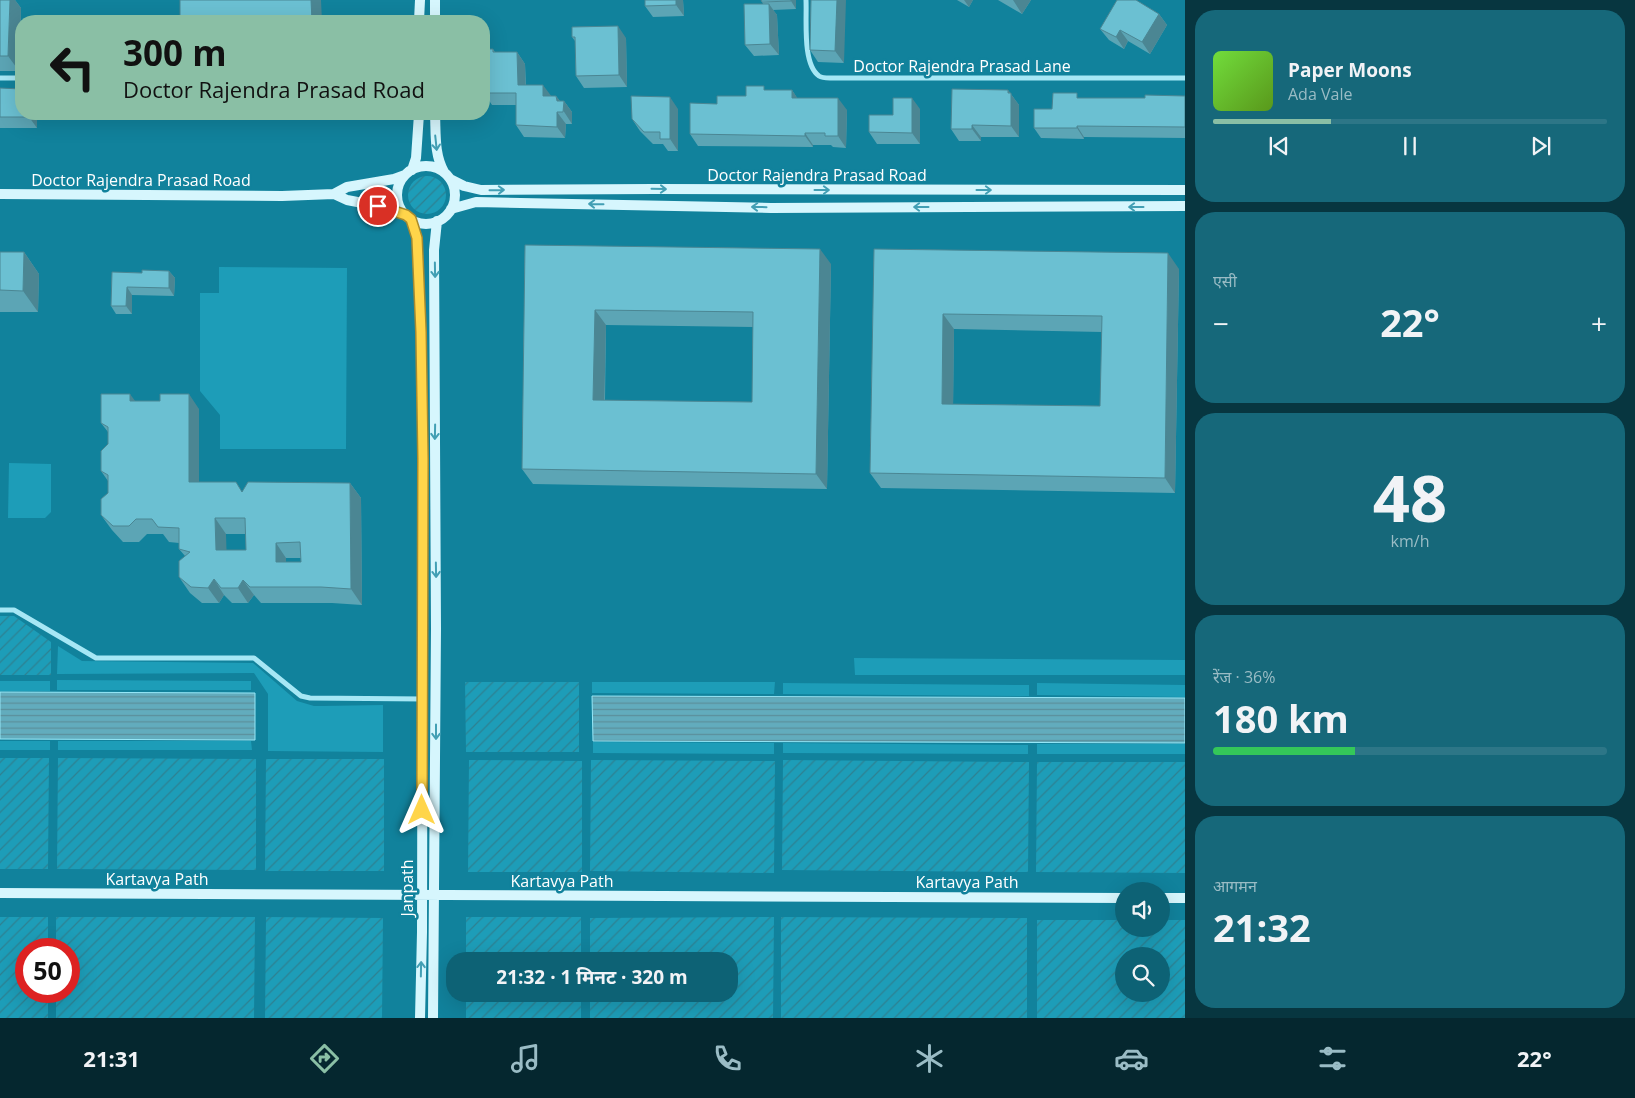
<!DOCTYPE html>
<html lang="hi">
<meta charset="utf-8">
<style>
:root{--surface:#0d6275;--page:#16687a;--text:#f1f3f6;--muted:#9abcc5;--line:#2d7687;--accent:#8abfa5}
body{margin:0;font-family:"Open Sans","Noto Sans Devanagari",sans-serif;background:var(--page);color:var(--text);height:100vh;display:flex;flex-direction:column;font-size:19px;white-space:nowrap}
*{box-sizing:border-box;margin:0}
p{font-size:16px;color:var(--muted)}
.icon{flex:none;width:28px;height:28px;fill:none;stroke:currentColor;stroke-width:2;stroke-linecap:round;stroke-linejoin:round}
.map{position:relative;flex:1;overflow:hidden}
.panel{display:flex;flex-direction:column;gap:10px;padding:10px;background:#073640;width:450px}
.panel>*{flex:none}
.hud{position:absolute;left:15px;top:15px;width:475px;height:105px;border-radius:20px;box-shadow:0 5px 20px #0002;background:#8abfa5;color:#111;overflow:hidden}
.buttons{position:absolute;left:1115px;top:882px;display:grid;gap:10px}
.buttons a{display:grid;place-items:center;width:55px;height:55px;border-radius:50%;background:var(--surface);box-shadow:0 5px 20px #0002;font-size:25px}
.speed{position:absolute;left:15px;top:938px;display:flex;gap:10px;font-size:25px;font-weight:700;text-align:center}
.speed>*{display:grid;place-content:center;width:65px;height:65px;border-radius:50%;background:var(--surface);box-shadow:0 5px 20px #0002;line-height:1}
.speed .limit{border:8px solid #d22;background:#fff;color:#111}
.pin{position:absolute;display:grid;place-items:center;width:42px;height:42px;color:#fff;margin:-21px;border:2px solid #fff;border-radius:50%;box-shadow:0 1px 5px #0007}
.me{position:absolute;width:55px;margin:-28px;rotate:0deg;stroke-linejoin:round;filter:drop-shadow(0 0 4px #0008)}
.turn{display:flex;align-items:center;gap:18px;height:105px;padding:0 25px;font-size:22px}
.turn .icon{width:65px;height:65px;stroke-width:2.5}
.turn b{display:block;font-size:35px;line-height:42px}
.big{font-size:38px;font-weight:700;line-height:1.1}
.panel .widget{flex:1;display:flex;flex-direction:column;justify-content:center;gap:8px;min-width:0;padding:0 18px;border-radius:20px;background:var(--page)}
.panel .dial{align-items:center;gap:0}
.dial b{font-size:65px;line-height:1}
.song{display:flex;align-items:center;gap:15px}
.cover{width:60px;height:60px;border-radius:8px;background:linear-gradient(135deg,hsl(100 70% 55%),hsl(90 70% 35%))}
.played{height:5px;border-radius:2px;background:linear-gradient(90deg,var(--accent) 30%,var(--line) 30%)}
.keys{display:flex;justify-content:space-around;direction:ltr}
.heat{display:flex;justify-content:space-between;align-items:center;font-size:28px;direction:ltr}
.charge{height:8px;border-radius:4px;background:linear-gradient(90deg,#34c759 36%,var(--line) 0)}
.trip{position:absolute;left:446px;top:952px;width:292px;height:50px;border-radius:20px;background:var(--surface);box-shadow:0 5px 20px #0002;font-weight:700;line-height:50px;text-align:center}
.tab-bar{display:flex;height:80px;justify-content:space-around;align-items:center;background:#05272f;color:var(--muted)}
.tab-bar .icon{width:35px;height:35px}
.tab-bar .active{color:var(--accent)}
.tab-bar b{font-size:22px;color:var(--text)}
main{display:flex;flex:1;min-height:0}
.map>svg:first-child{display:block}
</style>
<main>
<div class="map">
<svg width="1185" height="1018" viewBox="0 0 1185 1018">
<defs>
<pattern id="garden-furrows" width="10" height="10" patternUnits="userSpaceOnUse" patternTransform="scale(1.25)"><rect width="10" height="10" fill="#1d9db8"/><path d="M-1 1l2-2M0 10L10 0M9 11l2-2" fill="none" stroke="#2d8192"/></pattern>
<pattern id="water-rules" width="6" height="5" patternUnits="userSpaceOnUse" patternTransform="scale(1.25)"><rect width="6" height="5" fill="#62acbd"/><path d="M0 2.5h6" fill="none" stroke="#5b8f9b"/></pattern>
</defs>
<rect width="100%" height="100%" fill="#11829c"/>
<path fill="#1d9db8" d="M219,267L347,268L346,449H220V415L200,391V293H219Z
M9,463L51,464V512L45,518H8Z
M58,646L82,661L253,663L297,701L314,706H322L383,705V752L268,751V694L254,673L57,674Z
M854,658L1185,660V675H855Z
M57,680L251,681V690H57Z
M0,681H50V691H0Z
M592,682H775L774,694L592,693Z
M783,683L1029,685V696L783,694Z
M1037,683L1185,685V697L1037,695Z
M0,741H50V750H0Z
M58,741H251L252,750H58Z
M593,742L774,743V754L593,753Z
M783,743L1028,745V754L783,753Z
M1037,744H1185V754H1037Z"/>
<path fill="url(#garden-furrows)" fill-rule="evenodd" d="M408 195a19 19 0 1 1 38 0a19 19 0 1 1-38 0Z
M0,616H14L51,642V675H0Z
M465,682H579V752H466Z
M0,758H49L48,869H0Z
M58,758L256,759V870L57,869Z
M266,759H384V871H265Z
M469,760L582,761V872H468Z
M591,760L775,761L774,873L590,871Z
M783,760L1029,762L1028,872L782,870Z
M1037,762H1185V873L1036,872Z
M0,917H48V949H26V991H48V1018H0Z
M56,917H255L254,1018H56V991H69V949H56Z
M266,917L383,918L382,1018H265Z
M466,917H581V961H466Z
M774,917L773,1018H590V994H730V961H590V918Z
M781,917L1027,918V1018H781Z
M1037,920H1124V929H1161V920H1185V1018H1037ZM1124,956H1161V994H1124Z
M466,994H581V1018H466Z"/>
<path fill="url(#water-rules)" stroke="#97e8f8" d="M0,692L255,693V740L0,739Z
M592,696L1185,698V743L593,741Z"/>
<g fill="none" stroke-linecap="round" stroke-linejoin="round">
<path stroke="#a6e7f5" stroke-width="5" d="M806,0C807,19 802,64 819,76C822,78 826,78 830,78H1185
M0,78H21
M0,610H14L96,658H254L301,696L310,698L423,699"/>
<path stroke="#d6f6fd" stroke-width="10" d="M419,21L420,0
M435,21V0
M435,114C436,134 434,154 444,172
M397 195a29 29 0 1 1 58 0a29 29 0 1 1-58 0Z
M412,170L416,158L419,114
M450,179L464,186L481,190L654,189L1185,190
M0,194L282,196L334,194L347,187L394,179L405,175
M334,194L347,200L378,206L406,215
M451,209L476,202L771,208L1185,206
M411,219L417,238L418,269L421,332L423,459L422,932L420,1018
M0,893L1124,898
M1161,898H1185
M433,1018L436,628L434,250L437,221"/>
</g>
<path fill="#5ca5b5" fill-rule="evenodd" d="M0,0H15L21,8L19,71H0Z
M683,0L684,16L653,17L645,6Z
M761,0H796V9L773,10L777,15L779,55L754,56L745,45L763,4Z
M811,0L844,63L818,62L810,50Z
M957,0H973L969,7Z
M998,0H1031L1022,14Z
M1159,14L1167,25L1150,54L1128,41L1124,49L1109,40L1100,29Z
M572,37L626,38L627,87L584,88L576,76L575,41Z
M493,49L495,52H517L525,64L526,85L551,96H556L560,101H564L572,112V124H566L565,138L524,137L516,125V105H492L484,93Z
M0,88L37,114V128H0Z
M767,90H792L797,98L847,110L846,148L833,147L831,145H813V147L698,146L690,134L746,96Z
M1008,90L1019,105V137H981V141H959L951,129Z
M1185,96V138L1084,137V139L1041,138L1034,128L1052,109L1081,98H1145Z
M678,109V151H668L663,144H653L640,131L632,119Z
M920,109V144H877L869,132L893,115Z
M525,245L831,264L827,489L533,484L522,469ZM606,325L753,327L752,402L605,400Z
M874,249L1179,269L1175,493L881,488L870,473ZM954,329L1102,332L1100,406L953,404Z
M0,252H24L39,274L38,312H0Z
M169,271L175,278L174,296L132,295V314H116L111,306L112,272L142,273Z
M136,401L199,409V482L242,492L350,483L361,498L362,605L332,603H261L254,595L248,603H232L224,595L219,603H202L190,593L179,577L185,556L179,549V543L169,542L163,534H147L139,542H123L112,530L101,515L108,493V481L101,471L108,444V432L101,423ZM226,534H246V550H226ZM286,558H301V562H286Z"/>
<path fill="#4b8693" d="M10,0H15L21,8L19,71L8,56Z
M311,0H321L322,21H312Z
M676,0H683L684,16L676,5Z
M791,0H796V9L791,1Z
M837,0H846L844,63L835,51Z
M964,0H973L969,7Z
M1013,0H1031L1022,14Z
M769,4L777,15L779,55L770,44Z
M1159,14L1167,25L1150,54L1142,42Z
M618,26L626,38L627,87L619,75Z
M1120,30L1128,41L1124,49L1116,37Z
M517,52L525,64L526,96L518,85Z
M543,85L552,97L543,96Z
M792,90L800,102L792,98Z
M1008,90L1019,105V137L1011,126Z
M556,96L564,106V101L572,112V124L557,101Z
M670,97L678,109V151L670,139Z
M838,98L847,110L846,148L838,136Z
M912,98L920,109V144L912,133Z
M557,112L566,124L565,138L557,127Z
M29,114H37V128L29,117Z
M972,125L981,137V141L972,129Z
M1077,126L1084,137V139L1077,128Z
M805,133L813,145V147L805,136Z
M820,249L831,264L827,489L816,474Z
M24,252L39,274L38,312L23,291Z
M1168,253L1179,269L1175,493L1165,478Z
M169,271L175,278L174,296L169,288Z
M127,287L132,295V314L126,306Z
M595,310L606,325L604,415L593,400Z
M943,314L954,329L953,419L942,404Z
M130,394L141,409L130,401Z
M189,394L199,409V498L189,482Z
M350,483L361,498L362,605L351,589Z
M215,518L226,534L227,566L216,550Z
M276,543L286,558V578L276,562Z
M214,579L224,595L219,603L208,588Z
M243,580L254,595L248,603L238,588Z"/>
<path fill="#6bc0d2" stroke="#4b8693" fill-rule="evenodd" d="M0,0H10L8,56H0Z
M180,0H311L312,21H180Z
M645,0H676V5L645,6Z
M761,0H791V1L762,2Z
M811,0H837L835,51L810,50Z
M1117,0H1136L1159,14L1142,42L1120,30L1116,37L1100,29Z
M744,4H769L770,44L745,45Z
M618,26L619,75L576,76L575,37H572V27Z
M484,49H493V52H517L518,85H543V96H556L557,101H564L563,112H557V127L516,125V93H484Z
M746,86H764V90H792V98H838V136H825V133H805V136L690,134V103L717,104V96H746Z
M0,88L21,89V114H29V117H0Z
M952,89L1008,90V93H1011V126L972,125V129H951Z
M1053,93H1077V98H1145V95L1185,96V127L1077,126V128H1034V109H1052Z
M631,96L670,97V139H660V132H644L632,119Z
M893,98H912V133L869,132V115H893Z
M525,245L820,249L816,474L522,469ZM595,310L753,312L752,402L593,400Z
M874,249L1168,253L1165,478L870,473ZM943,314L1102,316L1100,406L942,404Z
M0,252H24L23,291L0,290Z
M142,270L169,271V288L127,287L126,306H111L112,272L142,273Z
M101,394H130V401H160V394H189V482H236L242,492L248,482L350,483L351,589L321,587H250L243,580L238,588H221L214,579L208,588L191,587L179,577V561L190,552L179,549V528L158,527L152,519H136L129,526H113L101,515V499L108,493V475L101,471V451L108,444V427L101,423ZM215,518H245L246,550H216ZM300,542L301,562H276V543Z"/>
<defs><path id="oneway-shaft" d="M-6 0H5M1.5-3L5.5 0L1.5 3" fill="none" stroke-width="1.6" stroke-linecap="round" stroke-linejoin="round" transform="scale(1.25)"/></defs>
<g stroke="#429fb4">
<use href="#oneway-shaft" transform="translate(436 143) rotate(84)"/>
<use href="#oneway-shaft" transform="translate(659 189) rotate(1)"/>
<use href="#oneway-shaft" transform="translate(497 190) rotate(-1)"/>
<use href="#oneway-shaft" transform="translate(822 190)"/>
<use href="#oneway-shaft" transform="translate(984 190)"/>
<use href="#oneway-shaft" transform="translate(596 204) rotate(-179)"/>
<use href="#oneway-shaft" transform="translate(759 207) rotate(-179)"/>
<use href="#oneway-shaft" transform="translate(921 207) rotate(180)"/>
<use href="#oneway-shaft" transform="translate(1136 207) rotate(180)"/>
<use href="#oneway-shaft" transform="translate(435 270) rotate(89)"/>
<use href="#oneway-shaft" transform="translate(435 432) rotate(91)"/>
<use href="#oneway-shaft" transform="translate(436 570) rotate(89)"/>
<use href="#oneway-shaft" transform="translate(436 732) rotate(90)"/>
<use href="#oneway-shaft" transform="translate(421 969) rotate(-89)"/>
</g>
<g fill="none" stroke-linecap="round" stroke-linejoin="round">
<g stroke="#a68a30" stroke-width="12">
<path id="route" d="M378,206L406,215L411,219L417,238L421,332L423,459L422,810"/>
</g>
<use href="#route" stroke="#ffd54a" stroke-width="9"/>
</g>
<g text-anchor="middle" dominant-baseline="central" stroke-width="5" stroke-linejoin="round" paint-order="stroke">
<g font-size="16" fill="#fff" stroke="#11829c">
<text x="962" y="66">Doctor Rajendra Prasad Lane</text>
<text x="817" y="175">Doctor Rajendra Prasad Road</text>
<text x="141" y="180">Doctor Rajendra Prasad Road</text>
<text x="157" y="879">Kartavya Path</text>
<text x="562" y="881">Kartavya Path</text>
<text x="967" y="882">Kartavya Path</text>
<text transform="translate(407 888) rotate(-90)">Janpath</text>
</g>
</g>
</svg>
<div class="buttons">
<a><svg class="icon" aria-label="sound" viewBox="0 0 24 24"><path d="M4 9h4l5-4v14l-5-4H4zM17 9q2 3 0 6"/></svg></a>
<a><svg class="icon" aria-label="search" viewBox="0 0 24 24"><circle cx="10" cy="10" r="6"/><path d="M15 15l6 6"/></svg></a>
</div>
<div class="speed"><div class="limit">50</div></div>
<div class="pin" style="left:378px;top:206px;background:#d93025"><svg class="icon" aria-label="arrive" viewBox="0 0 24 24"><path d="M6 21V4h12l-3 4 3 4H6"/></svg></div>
<svg class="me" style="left:422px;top:810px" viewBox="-20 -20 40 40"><path d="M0-17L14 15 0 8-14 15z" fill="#ffd54a" stroke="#fff" stroke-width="4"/></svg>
<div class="trip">21:32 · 1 मिनट · 320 m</div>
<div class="hud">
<div class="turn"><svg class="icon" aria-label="left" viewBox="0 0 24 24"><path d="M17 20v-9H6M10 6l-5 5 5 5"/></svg><div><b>300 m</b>Doctor Rajendra Prasad Road</div></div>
</div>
</div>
<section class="panel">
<div class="widget">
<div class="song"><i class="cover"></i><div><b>Paper Moons</b><p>Ada Vale</p></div></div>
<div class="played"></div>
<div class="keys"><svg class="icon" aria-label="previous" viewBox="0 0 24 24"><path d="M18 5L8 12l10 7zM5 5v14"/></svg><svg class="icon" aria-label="pause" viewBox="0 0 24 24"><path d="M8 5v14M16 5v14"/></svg><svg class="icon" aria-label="next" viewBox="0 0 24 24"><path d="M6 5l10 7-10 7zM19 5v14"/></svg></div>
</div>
<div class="widget"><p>एसी</p>
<div class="heat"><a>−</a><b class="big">22°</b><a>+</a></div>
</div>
<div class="widget dial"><b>48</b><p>km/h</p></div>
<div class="widget"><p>रेंज · 36%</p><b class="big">180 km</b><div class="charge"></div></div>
<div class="widget"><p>आगमन</p><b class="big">21:32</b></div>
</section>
</main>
<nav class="tab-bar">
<b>21:31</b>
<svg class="icon active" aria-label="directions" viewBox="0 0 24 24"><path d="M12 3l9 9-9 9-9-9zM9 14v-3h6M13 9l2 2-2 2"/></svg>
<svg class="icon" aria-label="music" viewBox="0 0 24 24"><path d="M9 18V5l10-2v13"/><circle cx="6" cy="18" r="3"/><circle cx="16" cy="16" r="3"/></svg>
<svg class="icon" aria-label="phone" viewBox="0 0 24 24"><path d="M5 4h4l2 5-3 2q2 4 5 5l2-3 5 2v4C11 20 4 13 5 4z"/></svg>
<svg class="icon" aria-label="climate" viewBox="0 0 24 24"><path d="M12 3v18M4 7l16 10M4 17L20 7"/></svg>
<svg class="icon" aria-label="car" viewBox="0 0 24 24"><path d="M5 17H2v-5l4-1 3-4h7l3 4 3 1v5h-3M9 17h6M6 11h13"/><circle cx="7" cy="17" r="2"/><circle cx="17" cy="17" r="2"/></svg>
<svg class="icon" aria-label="filters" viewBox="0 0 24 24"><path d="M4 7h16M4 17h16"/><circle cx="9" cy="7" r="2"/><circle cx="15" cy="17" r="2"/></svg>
<b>22°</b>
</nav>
